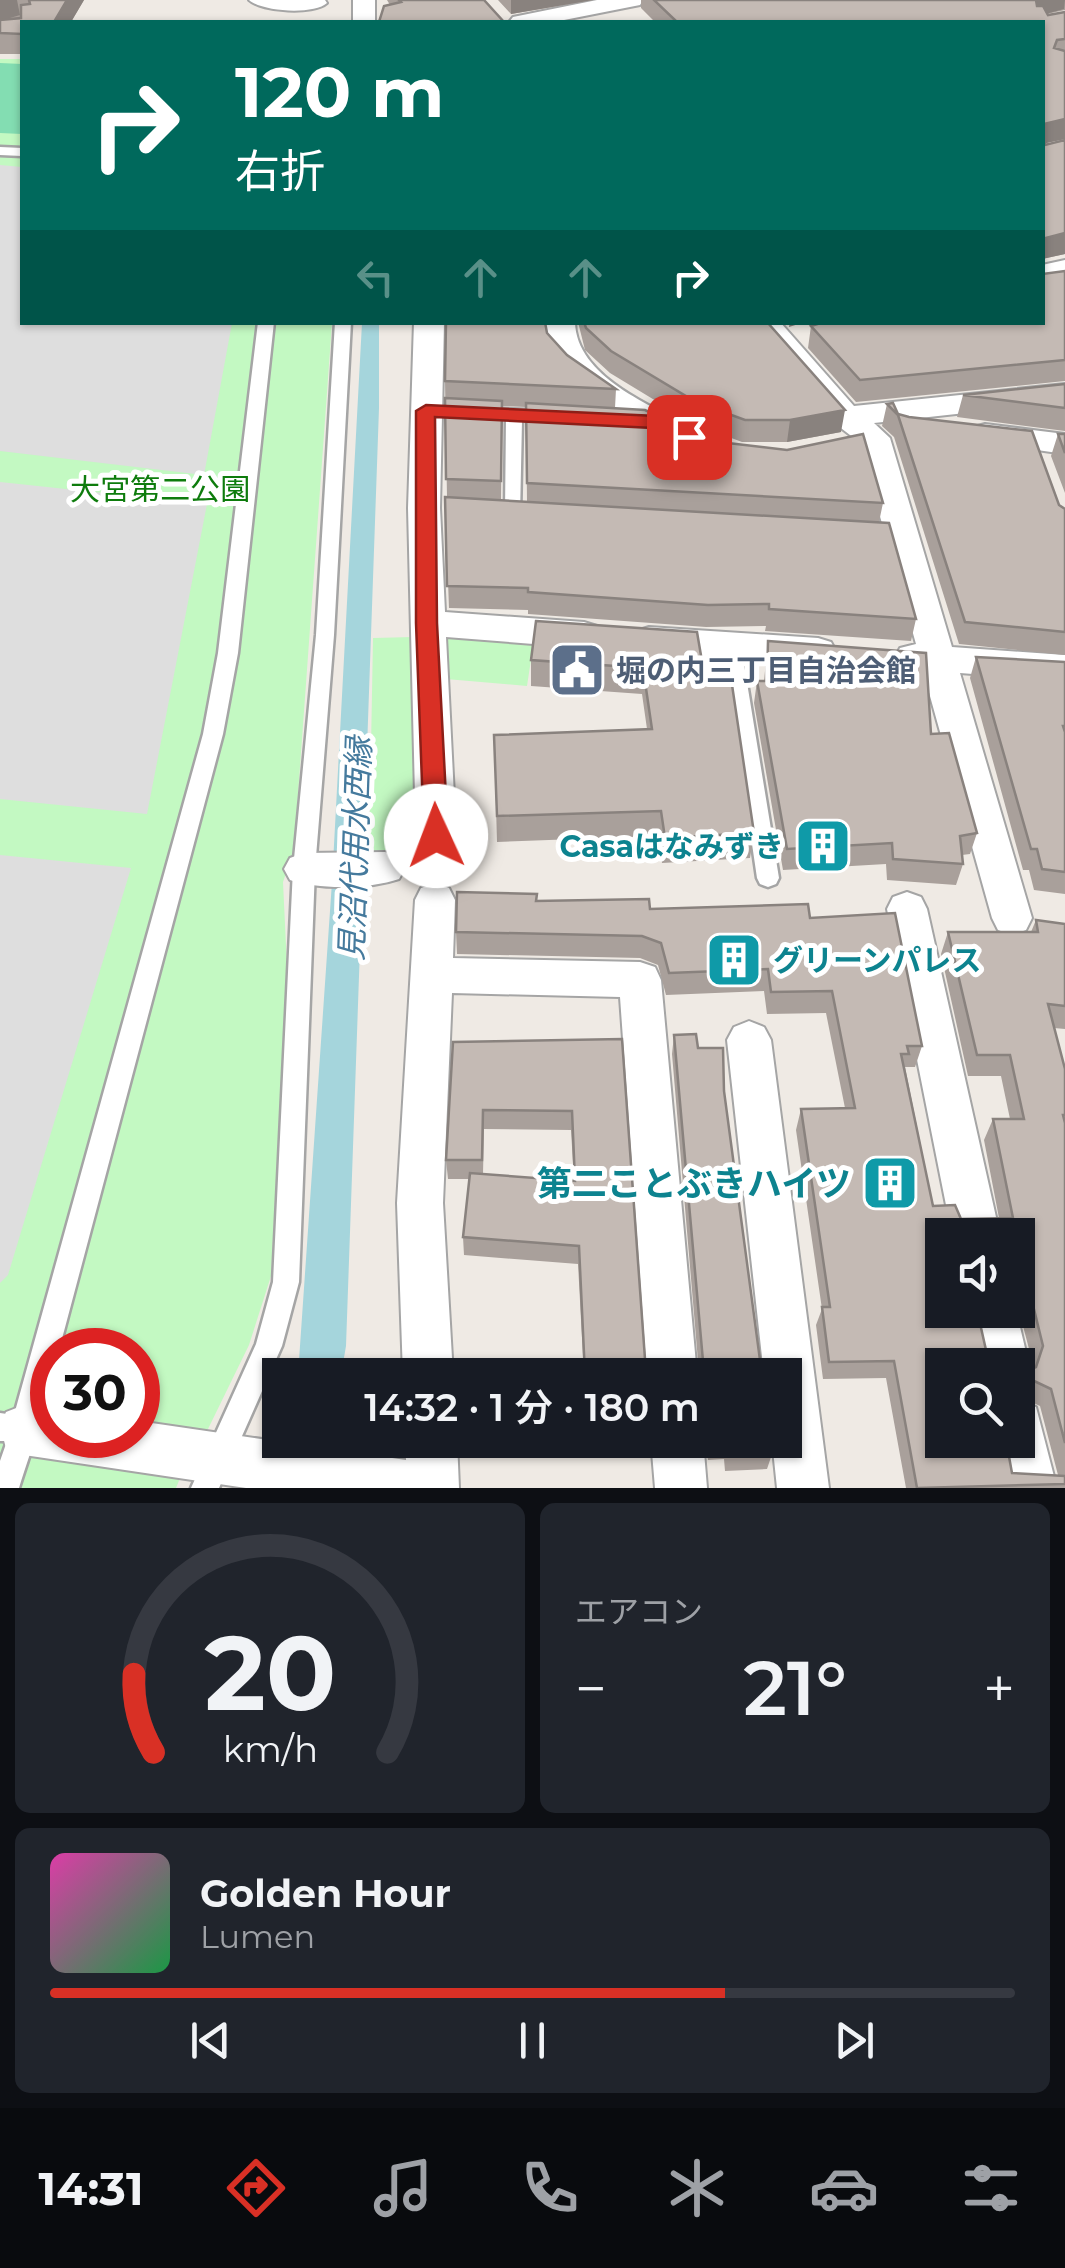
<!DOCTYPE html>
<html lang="ja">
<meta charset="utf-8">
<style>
:root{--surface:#171b24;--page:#20242c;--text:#f1f3f6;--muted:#9ea1a6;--line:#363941;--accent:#d93025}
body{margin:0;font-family:Montserrat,"Noto Sans JP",sans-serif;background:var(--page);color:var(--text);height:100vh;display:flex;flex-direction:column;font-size:38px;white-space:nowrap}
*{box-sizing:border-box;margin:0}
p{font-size:32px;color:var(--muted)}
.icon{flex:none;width:55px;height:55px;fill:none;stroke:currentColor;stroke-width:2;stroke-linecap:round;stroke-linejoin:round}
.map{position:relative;height:1488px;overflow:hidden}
.details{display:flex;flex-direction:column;gap:15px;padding:15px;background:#0d0f14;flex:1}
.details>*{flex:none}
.guide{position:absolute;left:20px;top:20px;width:1025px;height:305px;border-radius:0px;box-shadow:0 2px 8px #0004;background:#00695c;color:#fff;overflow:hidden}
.buttons{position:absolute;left:925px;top:1218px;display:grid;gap:20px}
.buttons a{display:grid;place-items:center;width:110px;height:110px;border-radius:0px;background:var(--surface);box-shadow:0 2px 8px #0004;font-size:50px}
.speed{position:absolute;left:30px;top:1328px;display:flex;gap:20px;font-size:50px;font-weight:700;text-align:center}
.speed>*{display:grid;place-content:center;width:130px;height:130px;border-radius:50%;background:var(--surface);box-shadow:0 2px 8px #0004;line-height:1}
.speed .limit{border:15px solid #d22;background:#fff;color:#111}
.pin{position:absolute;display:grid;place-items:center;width:85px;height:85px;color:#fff;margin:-42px;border-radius:20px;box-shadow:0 5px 15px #0006}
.me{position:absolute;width:110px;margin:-55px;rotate:358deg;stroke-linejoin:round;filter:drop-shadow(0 0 8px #0008)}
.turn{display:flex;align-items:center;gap:35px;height:210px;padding:0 50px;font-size:45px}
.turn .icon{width:130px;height:130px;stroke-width:2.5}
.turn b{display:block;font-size:70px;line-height:85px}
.lanes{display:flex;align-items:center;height:95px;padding:0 50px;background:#0003;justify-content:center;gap:50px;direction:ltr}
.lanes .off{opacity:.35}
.big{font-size:75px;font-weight:600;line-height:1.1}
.details .tile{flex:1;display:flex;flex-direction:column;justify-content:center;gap:15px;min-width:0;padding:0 35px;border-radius:15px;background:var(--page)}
.details .dial{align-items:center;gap:0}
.dial svg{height:260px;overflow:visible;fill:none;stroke:var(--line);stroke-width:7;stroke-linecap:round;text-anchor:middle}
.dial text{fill:var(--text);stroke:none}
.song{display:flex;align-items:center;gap:30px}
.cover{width:120px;height:120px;border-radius:15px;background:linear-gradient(135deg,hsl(320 70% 55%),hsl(140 70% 35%))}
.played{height:10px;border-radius:5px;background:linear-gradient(90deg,var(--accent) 70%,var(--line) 70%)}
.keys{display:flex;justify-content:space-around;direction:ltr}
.heat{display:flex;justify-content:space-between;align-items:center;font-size:55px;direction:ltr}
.details .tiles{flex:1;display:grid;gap:15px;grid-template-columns:1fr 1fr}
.tile:last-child{grid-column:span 2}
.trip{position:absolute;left:262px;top:1358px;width:540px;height:100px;border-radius:0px;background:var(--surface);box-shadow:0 2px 8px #0004;font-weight:600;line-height:100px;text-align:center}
.tabs{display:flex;height:160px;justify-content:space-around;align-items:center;background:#090b0e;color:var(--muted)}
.tabs .icon{width:70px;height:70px}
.tabs .active{color:var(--accent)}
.tabs b{font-size:45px;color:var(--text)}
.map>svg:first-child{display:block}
</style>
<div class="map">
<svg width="1065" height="1488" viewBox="0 0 1065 1488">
<rect width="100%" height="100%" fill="#efeae4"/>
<path fill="#c3f9c2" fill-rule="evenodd" d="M0,59H22V322L332,323L294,850L283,882L287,967L271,1276L249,1345L208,1429L199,1432L176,1488H0ZM52,1350H138V1435H52Z
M442,633L534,640L527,686L446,679Z
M413,637L415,856L369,857L373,638Z"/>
<path fill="#83ddb2" d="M0,63L22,64V134L0,133Z"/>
<path fill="#dedede" d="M0,165L22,167V322L232,323L204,475L0,451Z
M0,482L207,504L147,814L0,799Z
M0,855L131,868L8,1275L0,1283Z"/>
<path fill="#a5d5dc" d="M362,323H379V408L346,1346L341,1375H298L332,882Z"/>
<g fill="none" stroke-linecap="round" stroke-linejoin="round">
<g stroke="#a5a5a5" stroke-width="5">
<path id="lane" d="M0,147L22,148V156L0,155Z
M258,322H274L238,653L223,734L59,1350H52C52,1397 33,1443 19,1488H0V1461L7,1441H0V1413L14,1415L203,734L218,653Z
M335,322H351L334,635L315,869L299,1282L282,1346L219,1488H191L256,1344L273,1282L293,869L316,635Z
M479,408L550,411L558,416L550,421L522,420L520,516L514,518L505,512L506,419L473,417V409Z
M732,639L741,646L779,878L776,884L768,887L760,884L757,878L723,646Z"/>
</g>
<g stroke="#a5a5a5" stroke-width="4">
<path id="street" d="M249,0H325L327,3C314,15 262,12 249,0Z
M353,0H375V22H353Z
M597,0H643L640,5L554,22H509L513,17Z
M1065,260V277L1042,282V265Z
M414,322H444L440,508L445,612L584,622L597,626L602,635L597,644L584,648L446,637L456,836L450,847L436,852L422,847L416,836L408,508Z
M545,322H575C576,376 652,407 694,427L699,434L694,441C659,450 569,384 551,353C546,343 545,333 545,322Z
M750,322H780L854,406L1065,384V402L874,423L890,438L952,647L1065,655V681L960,673L1032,918L1026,930L1012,935L998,930L992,918L923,671L900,666L895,657L900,648L916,644L859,442L837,425Z
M985,424L1065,434V454L974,441L969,434L974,427Z
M649,627L818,638L831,642L836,651L831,660L818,664L649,653L636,649L631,640L636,631Z
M385,852L399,857L405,868L399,879C370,889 319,890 290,880L284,869L290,858L304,853Z
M435,883L449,888L455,900L453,958L640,962L655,967L661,980L697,1375H647L620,997L452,993L443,1203L453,1375H403L397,1203L415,900L421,888Z
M907,892L921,897L927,909L1000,1235H952L887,909L893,897Z
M749,1021L764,1027L771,1040L829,1488H777L772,1440H785V1375H764L727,1040L734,1027Z
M968,1310H1016L1029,1365L1022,1383L1018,1384V1365H979Z
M1018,1400L1036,1407L1057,1488H1005L996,1440H1018Z
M24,1405L52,1409V1435H138V1421L406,1460L405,1440H457L459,1488H246L24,1455L6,1448L0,1426L6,1412Z
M651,1440H703L707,1488H655Z"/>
</g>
<use href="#lane" fill="#fff" fill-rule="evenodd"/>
<use href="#street" fill="#fff" fill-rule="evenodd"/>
</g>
<path fill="#a9a09b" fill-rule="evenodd" d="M0,0H84L71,22H22V54H0Z
M387,0H484L390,5Z
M498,0H593L511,14Z
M641,0H1065V10L1047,14L1048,15L1065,12V139L1045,143V145L1065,140V254L1042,259V22H655L641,8Z
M1065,271V381L856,402L808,348L811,326Z
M578,322H767L841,432L787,442H742L694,424L610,373L585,350Z
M547,333L567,355L616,389L615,408L711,441L883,503L879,522L916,619L911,641L765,631L766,626L706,627L528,614V610L449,608L445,497H447L445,381ZM502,406L526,407L527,502L501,500Z
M1065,384V431L957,417L963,395Z
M887,404L898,414L1065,509V655L959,644L894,437L882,426Z
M1058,434H1065V493L1051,456Z
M536,621L705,679L754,833L750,858L662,863L658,836L497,842L494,735L647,729L642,694L531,686V660Z
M768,641L931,734L977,833L970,854L962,855L963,864L956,885L887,880L886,864L783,870L754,703L757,681H764Z
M976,657L1065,662V894L1034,890L1029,870H1023L970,678Z
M537,901L810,918L922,1046L915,1067H905L933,1206L961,1219L999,1218L984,1140L993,1119H1010L1001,1076H968L941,954L948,932H1031L1036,920L1065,924V1029L1054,1028L1065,1069V1488H906L886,1378L823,1379L816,1325L822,1309L796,1130L801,1109L845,1108L826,1013L767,1014L764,991L666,995L658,965L640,958L457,954L456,932ZM942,1235H1018V1307L1033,1364L1031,1370L986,1350ZM942,1365H1018V1431L1025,1420V1399L1040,1406L1058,1475L1012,1473Z
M674,1035L698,1048L724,1091L762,1375H584L578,1264L464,1255L463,1237L469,1179H448L446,1160L453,1042L622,1039L645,1359L698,1361L672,1054ZM484,1129L571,1130L574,1181L483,1174Z
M587,1440H647L587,1444Z
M704,1440H770L772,1454L767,1469L725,1471L724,1459L708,1460Z"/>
<path fill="#89827e" d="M0,0H17L20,15L0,21Z
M67,0H84L71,22H54Z
M511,0H593L511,14Z
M1035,0H1065L1064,9L1031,18Z
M1065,119V139L1042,144L1044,124Z
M1065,233V254L1042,259V239Z
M790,322H805L789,327Z
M845,410L841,432L787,442L790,420Z"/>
<path fill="#c4bab4" stroke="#89827e" stroke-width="2.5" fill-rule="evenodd" d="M29,0H67L54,22H22V34L0,33V20L21,18V5L30,4Z
M399,0H484L504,22H379L384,6L401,2Z
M654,0H1036L1037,6H1043L1048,15L1065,12V39L1057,40L1054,48L1065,51V119L1044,124L1045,145L1065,140V233L1042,239V22H677Z
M1065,271V360L860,380L811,326L824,322H1042V274Z
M446,322H545L547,333L567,355L616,389L445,381Z
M584,322H767L845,410L790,420H745L696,402L611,351L586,328Z
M1065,384V408L963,395Z
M445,398L502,401L501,481L446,479Z
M526,403L645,410L711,441L787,450L863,434L883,503L527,483Z
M893,403L898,414L909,417L1032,431L1059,505L1065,509V632L965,622L898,415L887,404Z
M1058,434H1065V453Z
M445,497L889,523L916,619L769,609V604L708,605L528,592V588L447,586Z
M536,621L697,632L705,679L731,678L754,833L665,838L661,811L497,816L494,735L652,729L643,668L531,660Z
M768,641L926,653L931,734L949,733L977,833L960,836L963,864L893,859L892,843L787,849L757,681H767Z
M976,657L1065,662V726H1063L1065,732V872L1042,869L1037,849H1031Z
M457,892L537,894L536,901L649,899L650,909L808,904L810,918L895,913L922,1046H907L909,1054H901L933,1206L955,1205L961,1219L1013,1218L993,1119H1024L1010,1055H977L948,932H1038L1036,920L1065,924V1006L1048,1004L1065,1069V1115H1063L1065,1123V1443L1051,1389L1030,1379L1025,1383V1420H1018V1365H942V1440H1006L1012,1473L1065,1476V1484L917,1488L894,1361L829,1362L822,1307H830L801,1109L855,1108L832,991L771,992L768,969L669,973L661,943L642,936L456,932ZM942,1235H1018V1288L1029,1289L1043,1346L1036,1367L1029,1370L1025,1367V1351L986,1350L977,1310H942Z
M696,1034L698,1048H723L724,1091L762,1375H585L579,1246L463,1237L470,1173L575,1181L572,1111L483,1110L482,1160H446L453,1042L622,1039L645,1359L703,1361L674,1035Z
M711,1440H770L772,1454L729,1456L728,1444L712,1445Z"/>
<path fill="#d93025" stroke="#8d1f18" stroke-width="2.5" d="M426,405L657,416L699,437L689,443L653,428L435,417L437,623L448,836L436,845L424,836L416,623V411Z"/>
<defs>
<g id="civic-square" transform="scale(2.875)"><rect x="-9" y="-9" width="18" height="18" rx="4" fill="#5c6f8a" stroke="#fff"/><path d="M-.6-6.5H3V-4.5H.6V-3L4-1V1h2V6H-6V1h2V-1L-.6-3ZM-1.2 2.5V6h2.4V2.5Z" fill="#fff"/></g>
<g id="building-square" transform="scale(2.875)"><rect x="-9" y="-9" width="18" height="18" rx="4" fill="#0f9aa8" stroke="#fff"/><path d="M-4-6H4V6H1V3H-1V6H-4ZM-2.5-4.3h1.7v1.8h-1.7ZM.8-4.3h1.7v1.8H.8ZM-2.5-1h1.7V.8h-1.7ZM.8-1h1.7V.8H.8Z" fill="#fff"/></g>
</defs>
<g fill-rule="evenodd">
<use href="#civic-square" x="577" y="670"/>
<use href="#building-square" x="823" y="846"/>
<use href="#building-square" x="734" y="960"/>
<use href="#building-square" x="890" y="1183"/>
</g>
<g text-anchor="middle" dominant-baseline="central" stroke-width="10" stroke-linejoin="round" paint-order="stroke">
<g font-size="30" fill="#0e7c0d" stroke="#fff">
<text x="160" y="489">大宮第二公園</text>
</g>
<g font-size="30" font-weight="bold" fill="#4e5e75" stroke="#fff" text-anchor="start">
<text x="616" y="670">堀の内三丁目自治会館</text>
</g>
<g font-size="30" font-weight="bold" fill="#0d838f" stroke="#fff" text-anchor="end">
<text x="784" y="846">Casaはなみずき</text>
<text x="773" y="960" text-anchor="start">グリーンパレス</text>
</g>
<g font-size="32" font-style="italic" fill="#457a9d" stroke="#fff">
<text transform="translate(355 849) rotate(-88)">見沼代用水西縁</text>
</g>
<g font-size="35" font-weight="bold" fill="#0d838f" stroke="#fff" text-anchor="end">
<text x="851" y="1183">第二ことぶきハイツ</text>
</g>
</g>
</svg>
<div class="buttons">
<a><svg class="icon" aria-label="sound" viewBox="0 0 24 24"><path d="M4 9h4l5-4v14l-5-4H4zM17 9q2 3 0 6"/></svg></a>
<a><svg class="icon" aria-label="search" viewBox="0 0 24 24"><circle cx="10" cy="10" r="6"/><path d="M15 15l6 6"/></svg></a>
</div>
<div class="speed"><div class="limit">30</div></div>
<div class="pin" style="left:689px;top:437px;background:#d93025"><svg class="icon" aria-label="arrive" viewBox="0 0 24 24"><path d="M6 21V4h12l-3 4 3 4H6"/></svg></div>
<svg class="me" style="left:436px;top:836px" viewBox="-20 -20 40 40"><circle r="19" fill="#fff"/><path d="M0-13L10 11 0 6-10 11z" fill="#d93025"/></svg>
<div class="trip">14:32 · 1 分 · 180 m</div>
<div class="guide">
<div class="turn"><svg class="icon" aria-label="right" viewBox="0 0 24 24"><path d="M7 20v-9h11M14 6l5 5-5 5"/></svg><div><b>120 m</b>右折</div></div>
<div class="lanes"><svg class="icon off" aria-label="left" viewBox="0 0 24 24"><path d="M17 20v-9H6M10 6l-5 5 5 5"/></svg><svg class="icon off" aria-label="ahead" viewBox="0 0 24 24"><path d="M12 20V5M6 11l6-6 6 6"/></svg><svg class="icon off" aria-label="ahead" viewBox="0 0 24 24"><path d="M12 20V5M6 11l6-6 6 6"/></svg><svg class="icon" aria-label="right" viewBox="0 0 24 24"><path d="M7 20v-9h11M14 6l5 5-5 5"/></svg></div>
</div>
</div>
<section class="details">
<div class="tiles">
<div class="tile dial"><svg viewBox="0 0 100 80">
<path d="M14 69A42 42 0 1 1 86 69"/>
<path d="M14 69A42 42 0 0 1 8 45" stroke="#d93025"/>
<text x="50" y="56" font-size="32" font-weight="700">20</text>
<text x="50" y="72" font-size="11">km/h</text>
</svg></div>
<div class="tile"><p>エアコン</p>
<div class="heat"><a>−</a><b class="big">21°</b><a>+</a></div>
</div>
<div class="tile">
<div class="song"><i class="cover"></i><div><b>Golden Hour</b><p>Lumen</p></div></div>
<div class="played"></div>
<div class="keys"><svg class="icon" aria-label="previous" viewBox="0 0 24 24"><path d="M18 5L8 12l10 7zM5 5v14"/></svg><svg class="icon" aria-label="pause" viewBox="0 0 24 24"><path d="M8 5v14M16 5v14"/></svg><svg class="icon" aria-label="next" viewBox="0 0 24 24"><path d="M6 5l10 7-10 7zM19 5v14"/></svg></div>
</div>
</div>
</section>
<nav class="tabs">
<b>14:31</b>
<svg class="icon active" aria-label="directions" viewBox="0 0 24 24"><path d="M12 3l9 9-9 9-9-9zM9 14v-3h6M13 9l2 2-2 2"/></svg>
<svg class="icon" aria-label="music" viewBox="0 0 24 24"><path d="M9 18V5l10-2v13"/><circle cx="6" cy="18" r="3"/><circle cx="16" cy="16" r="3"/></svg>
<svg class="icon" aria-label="phone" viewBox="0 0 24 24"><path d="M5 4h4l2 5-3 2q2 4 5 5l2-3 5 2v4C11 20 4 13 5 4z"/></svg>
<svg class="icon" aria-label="climate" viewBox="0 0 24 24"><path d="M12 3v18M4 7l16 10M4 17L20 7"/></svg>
<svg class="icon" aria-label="car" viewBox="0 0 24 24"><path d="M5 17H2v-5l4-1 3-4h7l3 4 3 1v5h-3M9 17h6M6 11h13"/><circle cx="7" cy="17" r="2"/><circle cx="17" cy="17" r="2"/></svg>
<svg class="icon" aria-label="filters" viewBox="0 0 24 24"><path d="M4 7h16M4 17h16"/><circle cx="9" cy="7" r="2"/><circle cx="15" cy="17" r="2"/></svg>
</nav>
